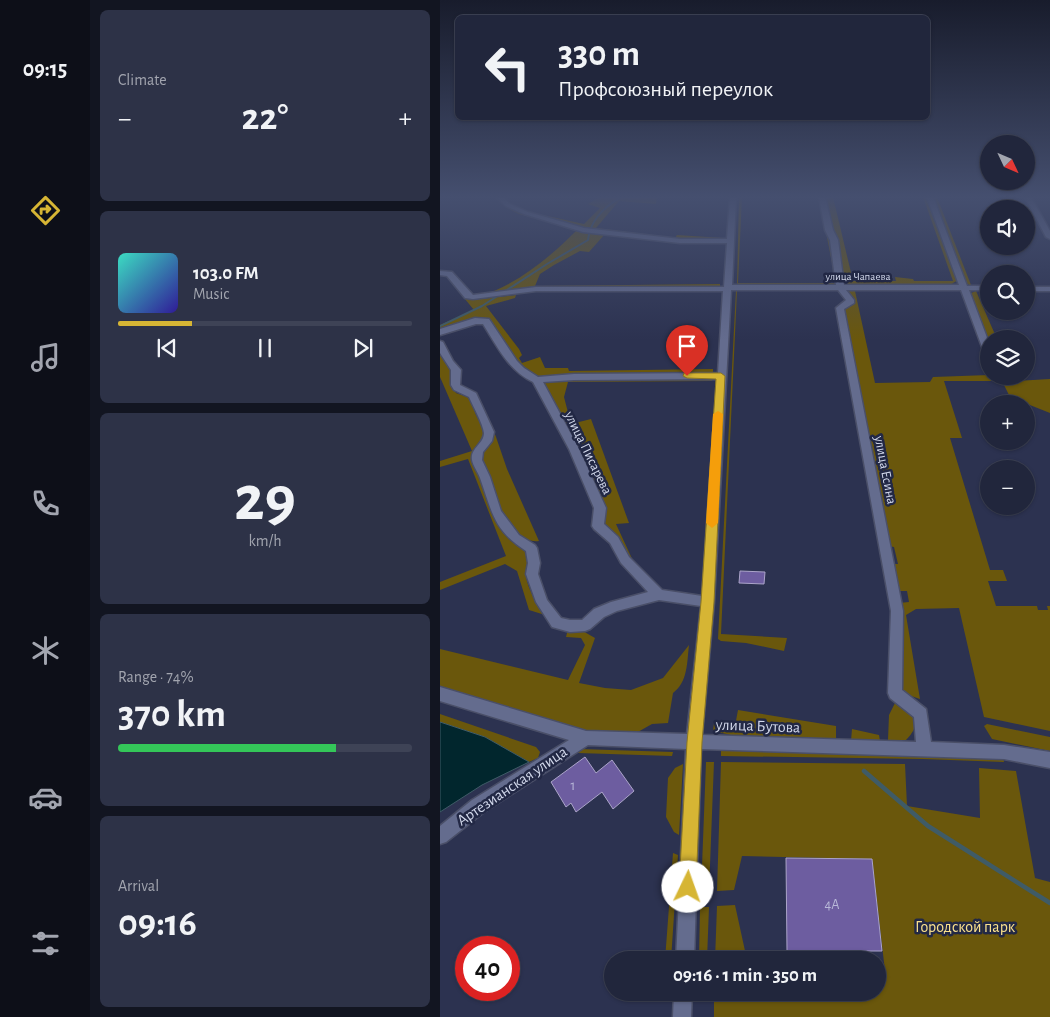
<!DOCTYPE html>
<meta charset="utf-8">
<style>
:root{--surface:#21263c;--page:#2d3247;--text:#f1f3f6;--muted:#a2a5af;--line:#3e4356;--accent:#d6b534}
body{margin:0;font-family:"Alegreya Sans",sans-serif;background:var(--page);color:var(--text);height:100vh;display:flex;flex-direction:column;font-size:19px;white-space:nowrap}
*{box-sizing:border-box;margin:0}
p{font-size:16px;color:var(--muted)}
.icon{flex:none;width:28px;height:28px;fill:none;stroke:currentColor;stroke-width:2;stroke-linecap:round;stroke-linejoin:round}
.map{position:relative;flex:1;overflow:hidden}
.panel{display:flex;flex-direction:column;gap:10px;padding:10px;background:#121521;width:350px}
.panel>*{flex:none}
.guide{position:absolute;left:15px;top:15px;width:475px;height:105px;border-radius:8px;box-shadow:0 1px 4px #0004,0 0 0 1px var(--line);background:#21263c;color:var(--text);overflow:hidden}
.needle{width:32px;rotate:134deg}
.buttons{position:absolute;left:540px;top:135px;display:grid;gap:10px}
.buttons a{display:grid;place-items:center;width:55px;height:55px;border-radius:50%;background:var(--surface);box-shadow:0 1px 4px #0004,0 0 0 1px var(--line);font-size:25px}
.speed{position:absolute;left:15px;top:936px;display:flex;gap:10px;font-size:25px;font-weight:700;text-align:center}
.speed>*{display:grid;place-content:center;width:65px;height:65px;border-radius:50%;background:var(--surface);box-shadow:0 1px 4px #0004,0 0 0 1px var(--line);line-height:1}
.speed .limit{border:8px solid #d22;background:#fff;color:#111}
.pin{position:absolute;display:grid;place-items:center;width:42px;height:42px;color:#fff;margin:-51px -21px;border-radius:50% 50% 50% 0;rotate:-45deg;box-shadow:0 0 5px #0007}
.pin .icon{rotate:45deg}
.me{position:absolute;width:55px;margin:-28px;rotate:3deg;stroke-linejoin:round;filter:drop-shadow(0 0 4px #0008)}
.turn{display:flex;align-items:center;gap:18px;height:105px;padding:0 20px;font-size:22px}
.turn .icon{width:65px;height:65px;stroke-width:2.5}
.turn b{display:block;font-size:35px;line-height:42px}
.big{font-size:38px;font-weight:700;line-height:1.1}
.panel .widget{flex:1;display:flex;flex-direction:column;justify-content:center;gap:8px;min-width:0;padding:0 18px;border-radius:8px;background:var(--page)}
.panel .dial{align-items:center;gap:0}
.dial b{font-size:65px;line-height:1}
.song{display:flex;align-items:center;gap:15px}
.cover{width:60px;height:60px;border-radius:8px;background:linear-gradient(135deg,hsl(170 70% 55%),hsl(250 70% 35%))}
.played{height:5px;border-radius:2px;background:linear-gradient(90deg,var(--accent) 25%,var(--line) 25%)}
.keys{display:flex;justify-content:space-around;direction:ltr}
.heat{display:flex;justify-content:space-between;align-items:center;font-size:28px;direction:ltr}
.charge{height:8px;border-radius:4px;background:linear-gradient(90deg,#34c759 74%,var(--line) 0)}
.trip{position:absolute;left:164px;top:951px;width:282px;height:50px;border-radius:25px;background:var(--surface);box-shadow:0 1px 4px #0004,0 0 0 1px var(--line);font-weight:700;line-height:50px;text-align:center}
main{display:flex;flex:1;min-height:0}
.menu{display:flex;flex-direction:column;width:90px;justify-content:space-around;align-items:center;background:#0d0f18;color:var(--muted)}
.menu .icon{width:35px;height:35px}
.menu .current{color:var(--accent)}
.menu b{font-size:22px;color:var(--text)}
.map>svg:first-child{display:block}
</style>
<main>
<nav class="menu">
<b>09:15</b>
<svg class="icon current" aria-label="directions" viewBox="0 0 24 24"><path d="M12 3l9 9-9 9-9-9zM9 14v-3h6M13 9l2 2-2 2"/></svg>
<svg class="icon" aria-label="music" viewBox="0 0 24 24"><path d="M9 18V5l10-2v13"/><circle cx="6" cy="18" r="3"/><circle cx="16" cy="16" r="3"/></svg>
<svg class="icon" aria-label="phone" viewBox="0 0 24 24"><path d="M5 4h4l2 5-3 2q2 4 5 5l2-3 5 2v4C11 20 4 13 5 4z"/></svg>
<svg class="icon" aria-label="climate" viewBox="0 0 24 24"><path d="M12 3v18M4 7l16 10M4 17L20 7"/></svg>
<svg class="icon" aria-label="car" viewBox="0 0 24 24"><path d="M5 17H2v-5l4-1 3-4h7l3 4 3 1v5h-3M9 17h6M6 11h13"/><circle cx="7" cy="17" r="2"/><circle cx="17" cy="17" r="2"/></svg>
<svg class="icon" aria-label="filters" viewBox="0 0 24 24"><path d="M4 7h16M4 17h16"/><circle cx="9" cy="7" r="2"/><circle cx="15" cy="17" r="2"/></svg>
</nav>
<section class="panel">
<div class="widget"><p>Climate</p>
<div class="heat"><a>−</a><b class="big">22°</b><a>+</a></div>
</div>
<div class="widget">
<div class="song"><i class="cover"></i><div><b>103.0 FM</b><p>Music</p></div></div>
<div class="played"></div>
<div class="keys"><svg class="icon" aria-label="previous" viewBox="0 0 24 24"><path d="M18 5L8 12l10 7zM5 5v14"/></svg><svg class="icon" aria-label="pause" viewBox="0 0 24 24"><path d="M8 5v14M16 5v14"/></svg><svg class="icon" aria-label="next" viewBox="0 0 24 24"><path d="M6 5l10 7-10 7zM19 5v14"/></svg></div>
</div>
<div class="widget dial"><b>29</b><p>km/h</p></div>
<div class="widget"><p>Range · 74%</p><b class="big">370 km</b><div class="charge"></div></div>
<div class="widget"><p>Arrival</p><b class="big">09:16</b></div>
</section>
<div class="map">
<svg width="610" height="1017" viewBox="0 0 610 1017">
<rect width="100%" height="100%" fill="#2c3250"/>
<path fill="#6a570c" d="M160,197H217L216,204L179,201L156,228L235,238L237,235L283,238V240L239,239L145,228L103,215L144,224L160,208L148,204Z
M299,197H302L298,283H396L379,197L392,240L398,284L297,285Z
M384,197H393L413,281H456L455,277L473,279L474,281H513L483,197H488L518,280L510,285H409L403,280Z
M492,197H497L531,285L549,286H531L526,283Z
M63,206L82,214L165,234L149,252L140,251L114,265L100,274L95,286L280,284V288H94L40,296C77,285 110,257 137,230L79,214Z
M6,276L24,297L31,300L76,295L75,298L46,306L79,349L82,355L79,358L82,363L100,357L105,368H128L129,371L273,369V374L99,378L78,365L49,319H35L0,330V325L34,310Z
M317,289L297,291L281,634L347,638L344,651L306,643L281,641L278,639L296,290Z
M405,289L518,291H415L435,383L490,382L493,377L549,375V376H573L575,381L610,379V413L570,397L562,381H504L522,438H510L550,570H563L567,581H548L556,606H597L598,610H608L607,606H610V731L544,717L519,608L476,609L466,615L480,699L459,692V603L469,602L467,591H457L452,564H458L454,547L448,546L403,309L413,304L414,298Z
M536,291H549H536L557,339H549V344L529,294Z
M0,352L13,370V387L16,393L30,398L36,415L46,433L44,440L36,451C42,480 47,517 70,540C74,544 82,546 86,551C91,560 86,565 86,573C85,584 98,607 105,615L89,610L77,571L65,564L0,590V582L66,556L28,459L0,467V461L32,451L0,377Z
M134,379H272V381L128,382L124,397L131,424L151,419L189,523L176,524L195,565L161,524L102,381Z
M55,434L67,469L99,541C65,545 49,485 40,461L41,452Z
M128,629L141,630L155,638L139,683L165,688L191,690L223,678L249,645C247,662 248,682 233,693L228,723L212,724L196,733L149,731L120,724L0,687V649L128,680L145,645L141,638L126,637Z
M455,703C474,713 484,721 466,740H448L449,715Z
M298,710L396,726V740L291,735L273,731L274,723L295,726Z
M0,714L96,747L100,752L98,758L89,762L45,737L0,722Z
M547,724L610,737V751L552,739L544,726Z
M412,729L439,735L440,741H411Z
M139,749L233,752L232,756L138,753Z
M281,750L563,757L564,762L483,759L281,756Z
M266,762H274L269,891L261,892Z
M281,762L465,764L467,806L540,818L539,768L576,771L595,878L610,882V1017H274V993L438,992V971H445L432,859L302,856L294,890L277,891Z
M243,764L239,835L234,832L226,817L228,778L235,768Z
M233,853L238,855L231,960H225Z
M295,905L307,960H275L277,906Z
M260,907H269L267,960H259Z"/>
<path fill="#01262d" stroke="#3f5b66" d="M0,722L45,737L89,762L42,785L0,812Z"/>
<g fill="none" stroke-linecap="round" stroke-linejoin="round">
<path stroke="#3f5b66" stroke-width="2" d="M0,326L42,306L107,264L148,240C150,220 164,207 181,197"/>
<path stroke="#3f5b66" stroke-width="4.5" d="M424,771L488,826L610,903"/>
</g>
<path fill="#6d5da0" stroke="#aba4c9" d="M300,571L325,572L324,584L299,583Z
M145,757L156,773L172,760L194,791L173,809L162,792L136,812L131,803L126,807L111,782Z
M346,858L432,859L442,951H347Z"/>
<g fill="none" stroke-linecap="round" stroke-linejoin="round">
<g stroke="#4a4f68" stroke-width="3">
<path id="minor" d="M56,197H63L70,204L88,212L144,228L240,239H287L290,197H296L292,285H396L390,240L385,230L379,197H385L393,230L398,240L404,285H519L487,197H493L527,286H549V290H529L549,343V358L545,355L521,290H406L414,300V303L404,309L463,611L462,690L486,709L491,742L564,745L610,752V768L564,759L261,749L254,960H236L246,749L148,745L44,812L6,842L0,844V826L32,800L129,740L0,701V687L146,731L247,734L261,606L219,600L177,611L164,617L150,629L145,631L130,632L112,627L96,602L86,574L88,563L86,551C53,530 52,511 40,478C38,472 33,466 32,460C30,448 44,444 44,433C43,424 33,406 29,397L14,390L11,385V370L0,353V341L3,342L13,361L21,370L20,385L36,393L54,432L52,441L43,452L42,460L50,477L61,511L79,535L95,545L97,548L100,563L98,574L107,600L121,618L130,620H142L154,609L171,602L208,592L181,563L170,543L154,529L152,526L154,508L129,449L93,382C68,370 57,346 43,324H36L0,335V329L35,318L49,319L77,361L84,368L98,377L134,374L278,373L283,291H96L33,299L25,298L7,276L0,275V271L12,272L33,295L96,287H284L287,243H240L143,232L84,214L66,206ZM291,290H398L406,300L396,308L451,611L448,693L450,698L474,717L476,742L262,735L274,602ZM277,379L262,596L222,590L189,557L178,537L164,524L166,508L139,449L103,382L134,380Z
M585,197H591L610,231V239L606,237Z
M586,287H610V291H586Z
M234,992H252L251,1017H233Z"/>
</g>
<use href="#minor" fill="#646c8e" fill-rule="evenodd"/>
</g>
<linearGradient id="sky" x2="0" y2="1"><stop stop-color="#181c2c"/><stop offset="0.58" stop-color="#454f6f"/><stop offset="1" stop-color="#454f6f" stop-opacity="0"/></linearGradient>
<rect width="610" height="340" fill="url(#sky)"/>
<path fill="#d6b534" stroke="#8b7622" d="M244,373H281L285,376L274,602L262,742L256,887L254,893L248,895L242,893L239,887L247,742L261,602L276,379L247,378L243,376Z"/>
<path fill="#f59e0b" d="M278,411L283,414L278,523L272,528L266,523L273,414Z"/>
<g text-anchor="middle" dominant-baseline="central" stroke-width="5" stroke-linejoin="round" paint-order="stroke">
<g font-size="11" fill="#d1d7ea" stroke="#222845">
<text x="418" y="276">улица Чапаева</text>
</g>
<g font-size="14" fill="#d1d7ea" stroke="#222845">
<text transform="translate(148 453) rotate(64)">улица Писарева</text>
<text transform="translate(445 470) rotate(79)">улица Есина</text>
</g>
<g font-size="14" fill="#b8b8d8">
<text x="133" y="786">1</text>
<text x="392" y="905">4А</text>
</g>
<g font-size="16" fill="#d1d7ea" stroke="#222845">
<text transform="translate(318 726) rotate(2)">улица Бутова</text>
<text transform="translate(72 786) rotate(-34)">Артезианская улица</text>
</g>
<g font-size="16" fill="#fae18d" stroke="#222845">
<text x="525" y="927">Городской парк</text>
</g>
</g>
</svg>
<div class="buttons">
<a><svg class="needle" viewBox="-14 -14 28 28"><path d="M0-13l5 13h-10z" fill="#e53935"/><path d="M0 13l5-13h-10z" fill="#a2a5af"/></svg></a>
<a><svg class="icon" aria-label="sound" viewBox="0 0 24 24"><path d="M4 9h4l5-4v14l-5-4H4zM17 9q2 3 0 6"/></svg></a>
<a><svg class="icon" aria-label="search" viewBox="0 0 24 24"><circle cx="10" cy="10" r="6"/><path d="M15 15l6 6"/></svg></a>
<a><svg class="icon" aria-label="layers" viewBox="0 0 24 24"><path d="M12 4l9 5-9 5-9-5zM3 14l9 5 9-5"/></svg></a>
<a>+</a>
<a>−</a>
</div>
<div class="speed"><div class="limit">40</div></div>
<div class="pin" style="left:247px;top:376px;background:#d93025"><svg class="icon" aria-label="arrive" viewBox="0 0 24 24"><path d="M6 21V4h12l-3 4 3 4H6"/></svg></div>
<svg class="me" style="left:248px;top:887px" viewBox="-20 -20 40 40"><circle r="19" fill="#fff"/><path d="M0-13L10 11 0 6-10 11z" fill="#d6b534"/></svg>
<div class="trip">09:16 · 1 min · 350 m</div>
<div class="guide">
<div class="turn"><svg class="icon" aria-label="left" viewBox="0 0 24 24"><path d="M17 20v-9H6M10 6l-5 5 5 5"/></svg><div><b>330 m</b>Профсоюзный переулок</div></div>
</div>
</div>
</main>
